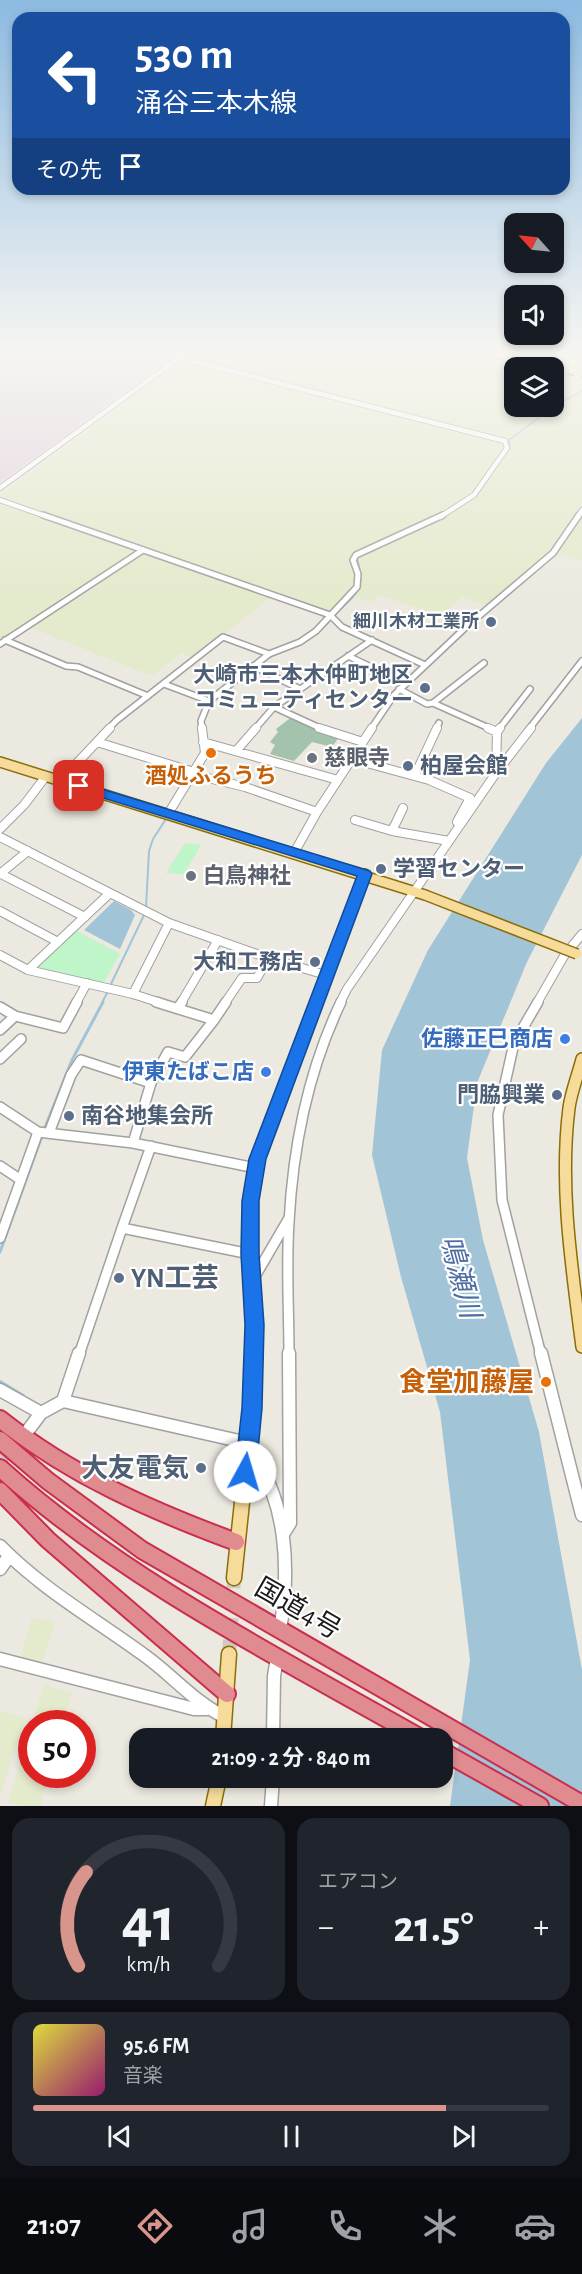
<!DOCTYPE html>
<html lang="ja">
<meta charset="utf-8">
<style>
:root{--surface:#171b24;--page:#20242c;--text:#f1f3f6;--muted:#9ea1a6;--line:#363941;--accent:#d8958c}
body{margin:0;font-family:"Alegreya Sans","Noto Sans JP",sans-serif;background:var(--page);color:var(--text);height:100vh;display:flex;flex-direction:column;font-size:22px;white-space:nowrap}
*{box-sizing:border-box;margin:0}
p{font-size:20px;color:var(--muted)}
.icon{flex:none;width:33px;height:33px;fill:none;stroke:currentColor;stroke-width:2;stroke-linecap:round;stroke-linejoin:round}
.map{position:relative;height:1806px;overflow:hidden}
.sheet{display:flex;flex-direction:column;gap:12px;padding:12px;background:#0d0f14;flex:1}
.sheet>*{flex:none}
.hud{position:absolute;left:12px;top:12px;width:558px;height:183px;border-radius:18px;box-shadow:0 3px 9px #0003;background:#1a4fa0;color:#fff;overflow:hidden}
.needle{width:39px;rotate:297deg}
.fabs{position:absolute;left:504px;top:213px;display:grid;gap:12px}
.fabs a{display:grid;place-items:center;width:60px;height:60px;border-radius:12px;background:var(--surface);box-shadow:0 3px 9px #0003;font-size:30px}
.speed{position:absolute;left:18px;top:1710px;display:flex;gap:12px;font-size:30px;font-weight:700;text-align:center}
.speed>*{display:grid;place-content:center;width:78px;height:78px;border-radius:50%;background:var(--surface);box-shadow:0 3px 9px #0003;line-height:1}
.speed .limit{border:9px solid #d22;background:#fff;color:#111}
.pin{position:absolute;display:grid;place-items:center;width:51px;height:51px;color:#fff;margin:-26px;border-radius:12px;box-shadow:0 3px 9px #0006}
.me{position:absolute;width:66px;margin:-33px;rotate:6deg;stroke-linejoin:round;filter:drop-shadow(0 0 4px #0008)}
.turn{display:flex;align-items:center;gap:21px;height:126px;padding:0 24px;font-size:27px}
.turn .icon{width:78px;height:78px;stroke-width:2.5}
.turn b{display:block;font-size:42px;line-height:51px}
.then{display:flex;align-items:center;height:57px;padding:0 24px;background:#0003;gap:12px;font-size:22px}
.big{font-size:45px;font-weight:700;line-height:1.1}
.sheet .widget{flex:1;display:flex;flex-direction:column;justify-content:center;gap:9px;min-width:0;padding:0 21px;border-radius:18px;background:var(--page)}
.sheet .dial{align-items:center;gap:0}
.dial svg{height:156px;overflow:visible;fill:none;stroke:var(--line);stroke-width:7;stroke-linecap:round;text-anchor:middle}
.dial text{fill:var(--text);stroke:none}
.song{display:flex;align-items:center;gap:18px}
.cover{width:72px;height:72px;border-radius:9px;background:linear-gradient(135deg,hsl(60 70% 55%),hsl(320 70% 35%))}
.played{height:6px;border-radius:3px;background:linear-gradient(90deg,var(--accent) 80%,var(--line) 80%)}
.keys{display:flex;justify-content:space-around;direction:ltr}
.heat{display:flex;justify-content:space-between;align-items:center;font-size:33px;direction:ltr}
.sheet .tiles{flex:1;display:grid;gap:12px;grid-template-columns:1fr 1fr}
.widget:last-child{grid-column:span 2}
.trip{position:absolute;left:129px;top:1728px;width:324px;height:60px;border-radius:18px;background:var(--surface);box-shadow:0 3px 9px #0003;font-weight:700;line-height:60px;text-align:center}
.tabs{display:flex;height:96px;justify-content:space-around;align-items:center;background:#090b0e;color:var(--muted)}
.tabs .icon{width:42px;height:42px}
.tabs .on{color:var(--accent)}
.tabs b{font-size:27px;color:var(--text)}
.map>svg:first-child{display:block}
</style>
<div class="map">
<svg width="582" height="1806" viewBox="0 0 582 1806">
<rect width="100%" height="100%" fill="#ece9e0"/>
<path fill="#e4d2df" d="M0,350H182L0,483Z"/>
<path fill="#e4eacc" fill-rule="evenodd" d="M198,350H582V560L551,552L489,606L462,597L440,616L380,595L371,602L348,594L329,613L276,593L194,658L181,653L152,676L24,625L0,640V495ZM514,368H554V406H514Z
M32,1618L55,1621L42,1663L20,1658Z
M44,1685L72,1693L63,1723H32Z
M0,1711L25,1718L0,1796Z
M31,1726L32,1774L49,1775L40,1806H20L8,1803Z"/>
<path fill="#a3c3ac" d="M293,716L339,737L332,747L312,742L294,761L270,754L275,745L270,742L278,732L276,729Z"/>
<path fill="#bef5c9" d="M185,843L201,845L184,874L166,873Z
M75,930L120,954L103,984L35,968Z"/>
<path fill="#a2c4d7" d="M582,718V855L527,962L477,1083L467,1158L483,1240L539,1432L582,1670V1806H450L470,1660L440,1412L401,1277L372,1155L382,1050L428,950L546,763Z
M114,901L131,910L135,915L120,949L84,930Z"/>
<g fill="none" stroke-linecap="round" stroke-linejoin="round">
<path stroke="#a2c4d7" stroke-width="1.5" d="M507,452L510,448L509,440L553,407L582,391
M476,496L488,479
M362,555L449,514
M334,616C356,593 367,591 357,558
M324,627L329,622
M209,709L215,699"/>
<path stroke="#a2c4d7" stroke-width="2" d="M146,907L149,851L153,839L166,819
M110,986L145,913
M102,1003L108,991"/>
<path stroke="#a2c4d7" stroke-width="3" d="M44,1130L72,1060L103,1002
M0,1252L42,1136"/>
<path stroke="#a2c4d7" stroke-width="4" d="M0,1382L23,1396"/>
<path stroke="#cccac2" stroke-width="12" stroke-dasharray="12 6" stroke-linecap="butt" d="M0,1461L24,1435"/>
<path stroke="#cccac2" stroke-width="14" stroke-dasharray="14 8" stroke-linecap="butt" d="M229,1654L234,1578"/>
<g stroke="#a1a1a1" stroke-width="6">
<path id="minor-far4" d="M180,358L505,441L507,448L474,495L440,517
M0,488L190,350
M0,500L48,517
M578,517L582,510"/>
</g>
<g stroke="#a1a1a1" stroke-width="8">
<path id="minor-far3" d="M43,515L330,615L342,627L425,665
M5,640L66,666L78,667L148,696
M0,644L143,550
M348,656L405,683
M253,666L300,689
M164,684L209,701
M399,689L427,704L433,703L491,729
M433,703L484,663
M274,707L322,729
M108,729L117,720L223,637L269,654
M202,729L201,721L209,701L269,654L300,642L316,631L357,587L358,574L353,560L356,555L443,515
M255,729L274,707L372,640
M371,729L394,695L466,627L553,553L579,515
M436,729L439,723
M499,729L530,689
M529,729L582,661"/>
</g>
<g stroke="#a1a1a1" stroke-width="10">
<path id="minor-far2" d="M319,728L363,742
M497,732L500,728
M97,742L194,772
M203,742L338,780
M236,751L256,728
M352,759L429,780L470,798L457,822
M496,773L531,728
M192,774L245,787L317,812
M415,775L437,728
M60,781L110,728
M168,814L205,753L202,728
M355,820L392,831L449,841
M0,829L24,805L46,776
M392,831L403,808
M0,837L169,923L268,958L326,975
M294,853L317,812L372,728
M0,874L28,851
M1,874L85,917
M0,911L58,942
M0,955L28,970L133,994L161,1003
M28,970L110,893
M133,994L169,923
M76,1003L87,983
M181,1003L218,940
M225,1003L242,978H257L268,958
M340,1003L347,989L496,773L497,732L488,728
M537,1003L564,956L582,934"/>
</g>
<g stroke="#a1a1a1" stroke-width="12">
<path id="minor-far1" d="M538,1002L514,1043L498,1115L502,1200L541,1355
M0,1007L15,1016
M178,1008L182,1002
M214,1020L226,1002
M0,1030L15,1016L63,1028L77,1002
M0,1059L21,1039
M0,1107L38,1132L0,1238
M38,1132L133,1143L256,1168
M49,1133L71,1075L81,1060L151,1083L168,1052L185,1057L214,1020L156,1002
M133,1143L151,1083
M0,1166L21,1180
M122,1228L151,1146
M253,1280L289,1218
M79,1355L122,1228L250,1254
M289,1355C289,1311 286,1266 289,1222C293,1147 309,1069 341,1002"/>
</g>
<g stroke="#a1a1a1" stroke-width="15">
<path id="minor" d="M541,1353L582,1515
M0,1390L41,1413L63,1401L79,1353
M63,1401L248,1443
M29,1429L41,1413
M248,1449C288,1498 290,1570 280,1630
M283,1534L290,1523L289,1353
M0,1546C43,1590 95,1619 144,1655C172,1675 194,1702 225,1717
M0,1569L9,1556
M0,1659L194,1709H207
M273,1738L274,1676L277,1658
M271,1806L273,1778"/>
</g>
<g stroke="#896f08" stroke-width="12">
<path id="major-far2" d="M0,762L425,895
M317,1003L365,874"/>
</g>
<g stroke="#896f08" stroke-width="14">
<path id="major-far1" d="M582,1059C578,1075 571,1092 569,1108C559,1187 572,1269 582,1347
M253,1355L251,1201L258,1159L317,1002"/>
</g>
<g stroke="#896f08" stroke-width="17">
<path id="major" d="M234,1578L252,1408L253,1353
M223,1738L229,1654
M213,1806L219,1778"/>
</g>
<g stroke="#ca2d4e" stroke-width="20">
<path id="highway" d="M0,1419C72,1476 150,1510 236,1542
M0,1440L48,1481L142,1550L582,1804
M0,1468C120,1577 280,1658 421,1738
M0,1491L48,1540L227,1694
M442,1751L540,1806"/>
</g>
<use href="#minor-far4" stroke="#fff" stroke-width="4.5"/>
<use href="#minor-far3" stroke="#fff" stroke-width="5"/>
<use href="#minor-far2" stroke="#fff" stroke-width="8"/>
<use href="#minor-far1" stroke="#fff" stroke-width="9"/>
<use href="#minor" stroke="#fff" stroke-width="12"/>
<use href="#major-far2" stroke="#f6db9b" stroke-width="9"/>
<use href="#major-far1" stroke="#f6db9b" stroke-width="11"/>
<use href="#major" stroke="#f6db9b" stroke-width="14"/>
<use href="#highway" stroke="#e08b8f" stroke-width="16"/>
<path stroke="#686868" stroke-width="1.5" stroke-dasharray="7 7" stroke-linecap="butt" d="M455,350L542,368
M554,371L582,377"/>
<g stroke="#896f08" stroke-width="12" stroke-linecap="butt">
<path id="major-bridge" d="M425,895L577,954"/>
</g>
<use href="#major-bridge" stroke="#f6db9b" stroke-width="9"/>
</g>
<linearGradient id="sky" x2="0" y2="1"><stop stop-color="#8cbae1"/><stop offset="0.58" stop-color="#f6f5f1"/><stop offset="1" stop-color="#f6f5f1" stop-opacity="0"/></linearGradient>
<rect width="582" height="603" fill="url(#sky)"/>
<path fill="#1a73e8" stroke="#114b97" stroke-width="1.5" d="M79,782L370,871L372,874L266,1159L259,1201V1254L264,1325L262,1408L256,1472L253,1479L245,1482L238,1479L235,1472L242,1408L245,1325L241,1254L242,1201L249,1159L357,876L74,789V784Z"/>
<g fill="#5c6f8a" stroke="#fff" stroke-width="2">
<circle cx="491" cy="622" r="6"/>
<circle cx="425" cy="688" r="6"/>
<circle cx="408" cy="766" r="6"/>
<circle cx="381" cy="869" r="6"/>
<circle cx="315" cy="962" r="6"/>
<circle cx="557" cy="1095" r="6"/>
<circle cx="69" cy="1116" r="6"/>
<circle cx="119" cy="1278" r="6"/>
<circle cx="201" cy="1468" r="6"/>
</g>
<g fill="#e8710a" stroke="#fff" stroke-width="2">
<circle cx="211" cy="753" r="6"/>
<circle cx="546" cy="1382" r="6"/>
</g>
<g fill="#6b7280" stroke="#fff" stroke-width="2">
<circle cx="312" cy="758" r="6"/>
<circle cx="191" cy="876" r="6"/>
</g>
<g fill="#3f7fe0" stroke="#fff" stroke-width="2">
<circle cx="565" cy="1039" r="6"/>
<circle cx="266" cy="1072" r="6"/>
</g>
<g text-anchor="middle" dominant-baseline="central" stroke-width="4.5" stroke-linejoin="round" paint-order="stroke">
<g font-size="18" font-weight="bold" fill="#4e5e75" stroke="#fff" text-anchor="end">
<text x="479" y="622">細川木材工業所</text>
</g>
<g font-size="22" font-weight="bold" fill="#4e5e75" stroke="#fff" text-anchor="end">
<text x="413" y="675">大崎市三本木仲町地区<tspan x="413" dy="25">コミュニティセンター</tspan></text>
<text x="420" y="766" text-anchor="start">柏屋会館</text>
<text x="393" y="869" text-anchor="start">学習センター</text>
<text x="303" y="962">大和工務店</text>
<text x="545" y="1095">門脇興業</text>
<text x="81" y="1116" text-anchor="start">南谷地集会所</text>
</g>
<g font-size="22" font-weight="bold" fill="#5b616d" stroke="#fff" text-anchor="start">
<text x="324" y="758">慈眼寺</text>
<text x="203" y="876">白鳥神社</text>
</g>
<g font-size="22" font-weight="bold" fill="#c56008" stroke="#fff">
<text x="211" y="776">酒処ふるうち</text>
</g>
<g font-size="22" font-weight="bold" fill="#366cbe" stroke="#fff" text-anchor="end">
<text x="553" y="1039">佐藤正巳商店</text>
<text x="254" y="1072">伊東たばこ店</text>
</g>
<g font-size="27" font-weight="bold" fill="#4e5e75" stroke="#fff" text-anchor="start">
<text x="131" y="1278">YN工芸</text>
<text x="189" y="1468" text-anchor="end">大友電気</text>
</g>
<g font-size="27" font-weight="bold" fill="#c56008" stroke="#fff" text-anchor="end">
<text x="534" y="1382">食堂加藤屋</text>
</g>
<g font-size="27" fill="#1a1a1a" stroke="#fff">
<text transform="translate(298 1609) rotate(30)">国道4号</text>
</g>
<g font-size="28" font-style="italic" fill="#4d6da3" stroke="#fff">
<text transform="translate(459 1277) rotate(75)">鳴瀬川</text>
</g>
</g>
</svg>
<div class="fabs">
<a><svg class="needle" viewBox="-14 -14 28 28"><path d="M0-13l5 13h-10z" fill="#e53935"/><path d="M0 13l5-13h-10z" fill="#9ea1a6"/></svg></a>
<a><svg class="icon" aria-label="sound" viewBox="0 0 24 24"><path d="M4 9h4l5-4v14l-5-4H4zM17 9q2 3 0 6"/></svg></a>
<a><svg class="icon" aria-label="layers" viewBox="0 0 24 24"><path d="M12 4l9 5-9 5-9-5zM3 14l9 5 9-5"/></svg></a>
</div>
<div class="speed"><div class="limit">50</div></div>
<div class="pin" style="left:79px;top:786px;background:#d93025"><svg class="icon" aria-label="arrive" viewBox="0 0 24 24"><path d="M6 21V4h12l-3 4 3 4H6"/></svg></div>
<svg class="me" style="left:245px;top:1472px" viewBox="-20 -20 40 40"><circle r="19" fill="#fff"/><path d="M0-13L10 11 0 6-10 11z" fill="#1a73e8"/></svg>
<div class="trip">21:09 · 2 分 · 840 m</div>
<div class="hud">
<div class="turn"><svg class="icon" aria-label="left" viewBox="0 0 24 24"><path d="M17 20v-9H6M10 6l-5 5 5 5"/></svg><div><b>530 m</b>涌谷三本木線</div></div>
<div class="then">その先<svg class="icon" aria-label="arrive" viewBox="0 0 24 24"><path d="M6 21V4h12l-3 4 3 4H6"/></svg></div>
</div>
</div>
<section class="sheet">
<div class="tiles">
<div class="widget dial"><svg viewBox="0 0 100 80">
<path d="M14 69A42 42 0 1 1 86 69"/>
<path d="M14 69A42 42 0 0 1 18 21" stroke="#d8958c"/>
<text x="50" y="56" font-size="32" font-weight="700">41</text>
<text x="50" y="72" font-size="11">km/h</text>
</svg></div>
<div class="widget"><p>エアコン</p>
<div class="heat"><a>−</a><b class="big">21.5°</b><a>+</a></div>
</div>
<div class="widget">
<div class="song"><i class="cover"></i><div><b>95.6 FM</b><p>音楽</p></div></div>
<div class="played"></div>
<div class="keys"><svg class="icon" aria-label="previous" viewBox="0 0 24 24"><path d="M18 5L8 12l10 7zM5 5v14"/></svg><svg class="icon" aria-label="pause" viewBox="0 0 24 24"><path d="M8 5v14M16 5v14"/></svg><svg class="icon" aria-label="next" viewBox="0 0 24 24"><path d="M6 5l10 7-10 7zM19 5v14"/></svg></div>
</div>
</div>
</section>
<nav class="tabs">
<b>21:07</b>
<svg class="icon on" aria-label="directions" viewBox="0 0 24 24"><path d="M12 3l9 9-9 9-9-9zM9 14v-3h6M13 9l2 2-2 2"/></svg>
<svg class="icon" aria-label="music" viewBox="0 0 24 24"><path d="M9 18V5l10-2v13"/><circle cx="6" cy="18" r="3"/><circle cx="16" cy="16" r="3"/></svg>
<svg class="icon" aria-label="phone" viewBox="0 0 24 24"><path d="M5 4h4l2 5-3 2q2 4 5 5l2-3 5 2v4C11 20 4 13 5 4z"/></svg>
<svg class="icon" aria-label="climate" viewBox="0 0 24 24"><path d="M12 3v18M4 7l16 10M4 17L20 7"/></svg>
<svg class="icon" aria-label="car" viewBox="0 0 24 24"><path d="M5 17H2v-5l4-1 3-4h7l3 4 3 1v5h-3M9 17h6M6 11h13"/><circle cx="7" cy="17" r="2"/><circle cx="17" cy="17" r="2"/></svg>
</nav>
